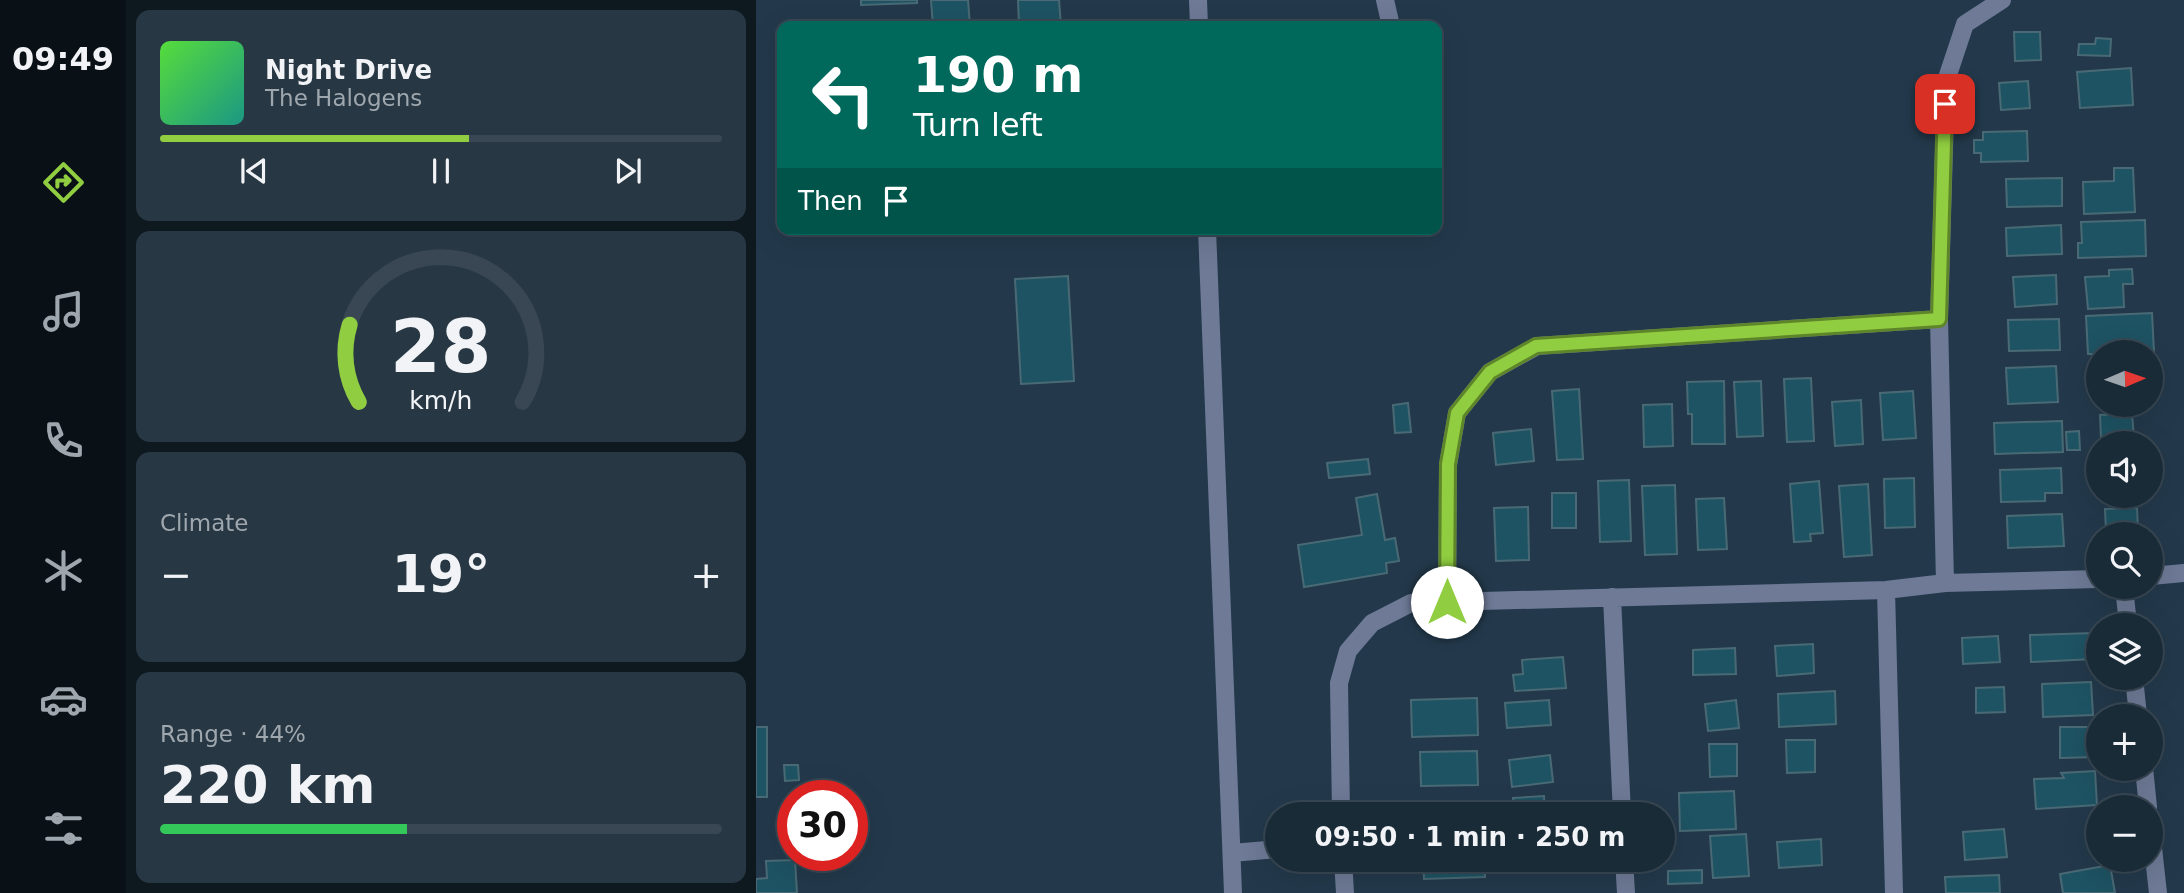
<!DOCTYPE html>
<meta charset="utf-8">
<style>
:root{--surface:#1a2b38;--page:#273743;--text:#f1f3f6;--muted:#9fa7ae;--line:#384753;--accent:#90cd41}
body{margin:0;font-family:"DejaVu Sans",sans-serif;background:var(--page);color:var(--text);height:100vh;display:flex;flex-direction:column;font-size:26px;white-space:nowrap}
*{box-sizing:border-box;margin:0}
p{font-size:23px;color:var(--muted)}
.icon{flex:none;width:38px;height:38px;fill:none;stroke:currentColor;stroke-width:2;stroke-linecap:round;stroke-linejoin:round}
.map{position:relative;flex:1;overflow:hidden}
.panel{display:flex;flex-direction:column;gap:10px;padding:10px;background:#0e181f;width:630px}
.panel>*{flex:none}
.top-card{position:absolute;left:21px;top:21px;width:665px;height:214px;border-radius:14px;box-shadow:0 7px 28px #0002,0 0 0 2px var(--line);background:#00695c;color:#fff;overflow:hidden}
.needle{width:46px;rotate:88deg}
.controls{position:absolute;left:1330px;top:340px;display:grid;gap:14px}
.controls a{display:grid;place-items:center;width:77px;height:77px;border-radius:50%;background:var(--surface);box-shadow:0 7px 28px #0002,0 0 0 2px var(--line);font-size:35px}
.speed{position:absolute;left:21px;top:780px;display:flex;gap:14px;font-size:35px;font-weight:700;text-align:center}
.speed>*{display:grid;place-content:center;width:91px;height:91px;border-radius:50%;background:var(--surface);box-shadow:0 7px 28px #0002,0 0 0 2px var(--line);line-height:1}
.speed .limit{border:10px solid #d22;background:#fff;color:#111}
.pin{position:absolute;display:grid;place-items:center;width:60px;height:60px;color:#fff;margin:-30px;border-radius:14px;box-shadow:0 4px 10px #0006}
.me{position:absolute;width:77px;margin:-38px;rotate:0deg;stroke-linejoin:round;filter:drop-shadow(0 0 5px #0008)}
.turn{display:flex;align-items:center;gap:24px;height:147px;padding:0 21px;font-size:32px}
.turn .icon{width:91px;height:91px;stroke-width:2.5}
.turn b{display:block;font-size:49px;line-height:60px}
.then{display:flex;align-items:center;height:66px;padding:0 21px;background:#0003;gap:14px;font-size:26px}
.big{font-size:52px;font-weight:600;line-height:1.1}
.panel .card{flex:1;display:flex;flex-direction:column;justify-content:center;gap:10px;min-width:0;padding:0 24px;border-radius:14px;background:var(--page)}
.panel .dial{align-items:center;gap:0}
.dial svg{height:182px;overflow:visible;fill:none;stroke:var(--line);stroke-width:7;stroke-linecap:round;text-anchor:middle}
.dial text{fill:var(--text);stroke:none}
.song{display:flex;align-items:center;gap:21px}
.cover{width:84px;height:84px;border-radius:10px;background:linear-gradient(135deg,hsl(110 70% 55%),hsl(170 70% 35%))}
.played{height:7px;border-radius:4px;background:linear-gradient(90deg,var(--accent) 55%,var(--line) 55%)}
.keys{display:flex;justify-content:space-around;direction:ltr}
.heat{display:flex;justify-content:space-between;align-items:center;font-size:38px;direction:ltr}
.charge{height:10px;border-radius:5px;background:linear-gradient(90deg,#34c759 44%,var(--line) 0)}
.trip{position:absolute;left:509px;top:802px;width:410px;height:70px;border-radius:35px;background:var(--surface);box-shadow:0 7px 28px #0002,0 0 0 2px var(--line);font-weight:600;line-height:70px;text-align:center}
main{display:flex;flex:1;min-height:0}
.menu{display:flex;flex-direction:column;width:126px;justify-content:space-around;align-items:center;background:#0a1116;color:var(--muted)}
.menu .icon{width:49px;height:49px}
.menu .selected{color:var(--accent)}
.menu b{font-size:32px;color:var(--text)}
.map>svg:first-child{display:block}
</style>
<main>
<nav class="menu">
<b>09:49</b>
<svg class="icon selected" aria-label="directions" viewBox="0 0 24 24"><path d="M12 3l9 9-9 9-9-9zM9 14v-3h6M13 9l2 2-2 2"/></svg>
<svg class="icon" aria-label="music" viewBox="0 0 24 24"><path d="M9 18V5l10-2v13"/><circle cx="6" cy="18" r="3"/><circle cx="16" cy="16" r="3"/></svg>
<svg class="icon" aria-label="phone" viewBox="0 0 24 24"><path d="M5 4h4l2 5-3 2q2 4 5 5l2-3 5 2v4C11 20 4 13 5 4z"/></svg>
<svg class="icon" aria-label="climate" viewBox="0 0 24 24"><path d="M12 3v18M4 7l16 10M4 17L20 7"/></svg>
<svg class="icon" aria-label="car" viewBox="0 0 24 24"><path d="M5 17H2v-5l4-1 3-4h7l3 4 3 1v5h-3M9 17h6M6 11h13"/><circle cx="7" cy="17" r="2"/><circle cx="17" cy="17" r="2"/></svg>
<svg class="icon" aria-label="filters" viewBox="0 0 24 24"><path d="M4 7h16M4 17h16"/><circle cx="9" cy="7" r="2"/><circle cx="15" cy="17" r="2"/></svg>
</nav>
<section class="panel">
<div class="card">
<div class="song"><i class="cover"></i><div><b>Night Drive</b><p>The Halogens</p></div></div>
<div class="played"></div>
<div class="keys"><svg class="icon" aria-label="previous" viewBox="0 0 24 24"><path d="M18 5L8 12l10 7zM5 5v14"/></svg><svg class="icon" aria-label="pause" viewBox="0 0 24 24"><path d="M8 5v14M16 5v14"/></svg><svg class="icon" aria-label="next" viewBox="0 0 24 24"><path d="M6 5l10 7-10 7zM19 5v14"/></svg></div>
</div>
<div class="card dial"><svg viewBox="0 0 100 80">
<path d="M14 69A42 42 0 1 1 86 69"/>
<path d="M14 69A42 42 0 0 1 10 35" stroke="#90cd41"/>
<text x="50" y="56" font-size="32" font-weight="700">28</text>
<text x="50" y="72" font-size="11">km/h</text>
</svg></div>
<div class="card"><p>Climate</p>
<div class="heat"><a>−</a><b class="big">19°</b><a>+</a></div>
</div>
<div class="card"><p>Range · 44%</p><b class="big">220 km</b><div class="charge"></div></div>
</section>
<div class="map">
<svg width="1428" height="893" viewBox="0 0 1428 893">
<rect width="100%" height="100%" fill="#23394b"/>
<path fill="#1e5363" stroke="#496a75" stroke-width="2" d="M105,0H161V3L105,5Z
M175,0H212L214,26H177Z
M262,0H303L305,26H263Z
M1258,32H1284L1285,60L1259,61Z
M1340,38L1355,39L1354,56L1322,55L1323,44H1339Z
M1375,68L1377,105L1324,108L1321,72Z
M1272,81L1274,108L1245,110L1243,83Z
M1271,131L1272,161L1225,162V153H1218V140H1227V132Z
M1358,168H1377L1379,212L1328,214L1327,182L1358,181Z
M1306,178V206L1251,207L1250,179Z
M1389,220L1390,256L1322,258V243H1326L1325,222Z
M1305,225L1306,254L1251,256L1250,228Z
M1376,269L1377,284H1367L1368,307L1332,309L1329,277L1353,276V270Z
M1300,275L1301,304L1259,307L1257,277Z
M312,276L318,381L265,384L259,279Z
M1396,313L1398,352H1342V354H1332L1330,316Z
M1303,319L1304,350L1253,351L1252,320Z
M1300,366L1302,402L1252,404L1250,368Z
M1055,378L1058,441L1031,442L1028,379Z
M968,381L969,444H936V414H932L931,382Z
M1005,381L1007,436L981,437L978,382Z
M823,389L827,459L801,460L796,391Z
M1157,391L1160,438L1127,440L1124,393Z
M1105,400L1107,444L1079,446L1076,402Z
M652,403L655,432L639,433L637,405Z
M916,404L917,446L888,447L887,405Z
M1376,413L1378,438L1345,439L1344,415Z
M1306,421L1307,452L1239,454L1238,423Z
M775,429L778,461L740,465L737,433Z
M1323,431L1324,450H1311L1310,432Z
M612,459L614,474L573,478L571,463Z
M1305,468L1306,493H1289V501L1245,502L1244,470Z
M1158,478L1159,527L1129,528L1128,479Z
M873,480L875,541L844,542L842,481Z
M1063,481L1067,533L1054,534L1055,541L1038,542L1034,484Z
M1112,484L1116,555L1088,557L1083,486Z
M919,485L921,554L889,555L886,486Z
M796,493H820V528H796Z
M621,494L629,540L639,538L643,561L630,563L631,573L548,587L542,545L606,535L600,498Z
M968,498L971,549L942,550L940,499Z
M772,507L773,560L740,561L738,508Z
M1381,508L1382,531L1350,532L1349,509Z
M1306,514L1308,546L1252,548L1251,516Z
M1337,633L1338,659L1275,662L1274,635Z
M1242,636L1244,662L1207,664L1206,638Z
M1057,644L1058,673L1021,676L1019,646Z
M979,648L980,674L937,675V650Z
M807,657L810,688L759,691L757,675L767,674L766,660Z
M1335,682L1337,715L1287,717L1286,684Z
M1248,687L1249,712L1220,713V688Z
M1079,691L1080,724L1023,727L1022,694Z
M721,698L722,735L656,737L655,700Z
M793,700L795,725L751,728L749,703Z
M980,700L983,728L952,731L949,704Z
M0,727H11V797H0Z
M1304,727H1342V757L1304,758Z
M1030,740H1059V772L1031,773Z
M953,744H981V776L954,777Z
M721,751L722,785L665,786L664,752Z
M794,755L797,782L756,787L753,760Z
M28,765H42L43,780L29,781Z
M1339,771L1341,805L1280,809L1278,779L1308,778L1305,773Z
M978,791L980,829L924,831L923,793Z
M788,796L789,814H758L757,798Z
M709,807V814H666V809Z
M1248,829L1251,857L1209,860L1207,832Z
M990,834L993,876L957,878L954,836Z
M1065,839L1066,865L1023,868L1021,842Z
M667,859H728L729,877L668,879Z
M758,859H805V871L759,873Z
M39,860L41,893H0V879L11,878L10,861Z
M1354,865L1359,893H1307L1304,874Z
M946,870V883L912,884V871Z
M1243,875L1244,893H1190L1189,877Z"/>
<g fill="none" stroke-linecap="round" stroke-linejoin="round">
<path stroke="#6e7a96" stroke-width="18" d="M442,0L443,26
M629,0L635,26
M451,229L477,893
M1183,319L1190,81L1209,24L1246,0
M1395,576L1428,573
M1368,586L1372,625
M1130,590L1138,893
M856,597L866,814
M691,602L692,465L701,413L734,372L781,346L1183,319L1189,583
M1378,677L1382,716
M1388,768L1392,807
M585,814L583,683L592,651L616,623L655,603L1130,590L1189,583L1342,579
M1395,830L1402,893
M476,853L522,849
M587,859L589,893
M868,859L870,893"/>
</g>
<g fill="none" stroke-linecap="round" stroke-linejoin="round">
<g stroke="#5e852a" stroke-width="18">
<path id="route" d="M691,602L692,464L701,413L734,372L780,346L1183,319L1189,104"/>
</g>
<use href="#route" stroke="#90cd41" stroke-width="12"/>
</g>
</svg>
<div class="controls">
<a><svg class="needle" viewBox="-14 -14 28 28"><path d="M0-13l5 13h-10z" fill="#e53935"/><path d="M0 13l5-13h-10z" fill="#9fa7ae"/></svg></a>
<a><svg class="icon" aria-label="sound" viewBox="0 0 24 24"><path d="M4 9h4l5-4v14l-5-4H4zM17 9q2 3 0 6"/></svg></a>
<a><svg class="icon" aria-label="search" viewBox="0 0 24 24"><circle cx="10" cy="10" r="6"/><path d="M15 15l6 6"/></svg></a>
<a><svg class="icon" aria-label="layers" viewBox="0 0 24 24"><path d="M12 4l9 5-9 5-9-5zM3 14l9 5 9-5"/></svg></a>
<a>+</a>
<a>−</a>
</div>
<div class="speed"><div class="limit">30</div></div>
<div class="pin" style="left:1189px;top:104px;background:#d93025"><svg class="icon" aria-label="arrive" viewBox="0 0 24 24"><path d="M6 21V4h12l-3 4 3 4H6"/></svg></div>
<svg class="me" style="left:691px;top:602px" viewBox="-20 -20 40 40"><circle r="19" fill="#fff"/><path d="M0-13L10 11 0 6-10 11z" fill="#90cd41"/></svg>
<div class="trip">09:50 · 1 min · 250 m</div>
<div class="top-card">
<div class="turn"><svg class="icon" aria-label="left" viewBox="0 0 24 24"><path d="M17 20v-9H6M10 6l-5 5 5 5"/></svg><div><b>190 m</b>Turn left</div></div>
<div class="then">Then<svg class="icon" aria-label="arrive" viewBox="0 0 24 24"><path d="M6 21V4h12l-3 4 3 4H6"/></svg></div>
</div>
</div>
</main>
